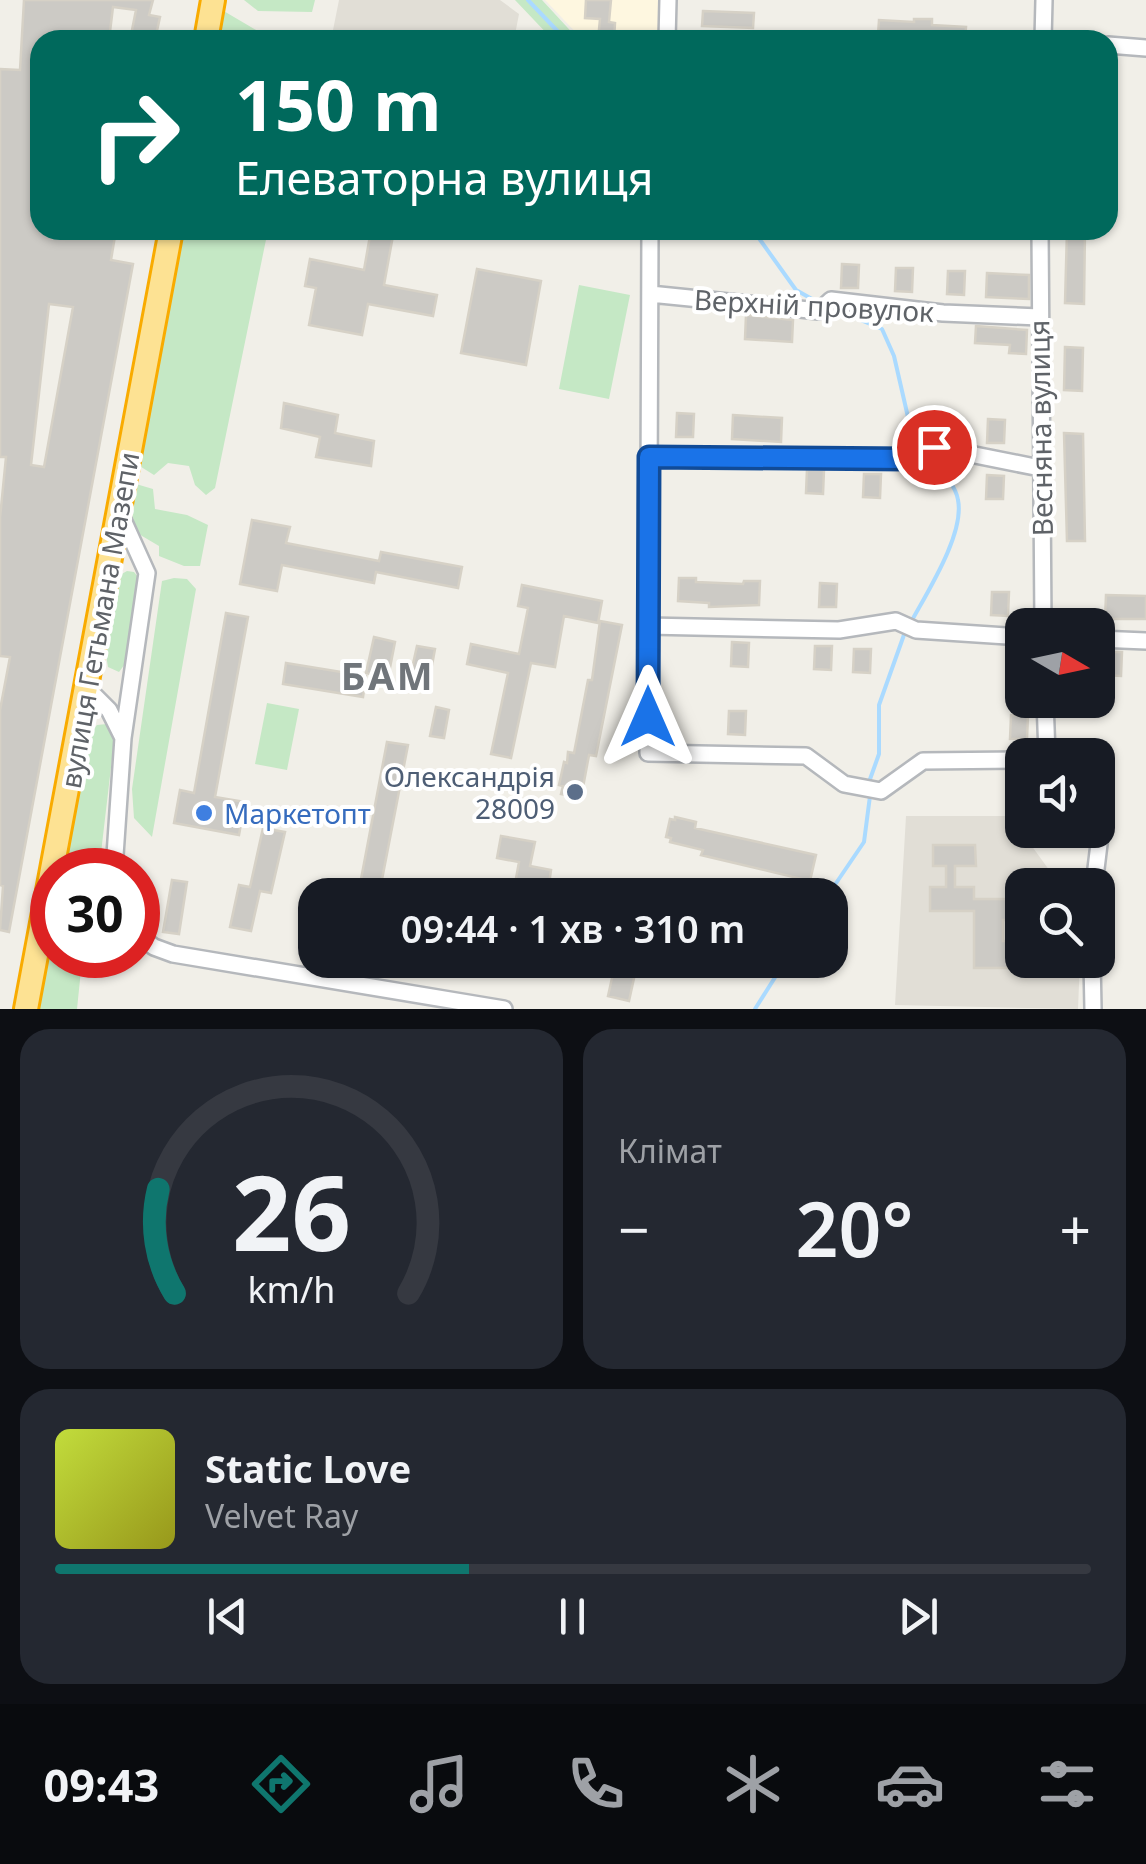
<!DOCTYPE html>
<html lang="uk">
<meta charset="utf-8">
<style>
:root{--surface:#171b24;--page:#242831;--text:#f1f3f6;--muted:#9ea1a6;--line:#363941;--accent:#0f766e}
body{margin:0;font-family:"Noto Sans",sans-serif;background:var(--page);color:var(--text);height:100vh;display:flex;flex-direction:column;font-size:38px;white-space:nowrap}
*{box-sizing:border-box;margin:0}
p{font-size:32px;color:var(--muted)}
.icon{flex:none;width:55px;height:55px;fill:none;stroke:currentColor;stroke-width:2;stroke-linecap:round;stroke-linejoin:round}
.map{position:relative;height:1009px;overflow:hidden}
.drawer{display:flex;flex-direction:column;gap:20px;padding:20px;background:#0d0f14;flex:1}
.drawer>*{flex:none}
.top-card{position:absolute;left:30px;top:30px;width:1088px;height:210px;border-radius:30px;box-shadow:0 2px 8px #0004;background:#00695c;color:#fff;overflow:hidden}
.needle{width:65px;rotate:99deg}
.fabs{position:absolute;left:1005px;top:608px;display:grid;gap:20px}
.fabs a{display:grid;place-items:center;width:110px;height:110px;border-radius:20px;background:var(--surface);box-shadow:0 2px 8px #0004;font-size:50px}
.speed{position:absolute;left:30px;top:848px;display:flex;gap:20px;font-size:50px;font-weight:700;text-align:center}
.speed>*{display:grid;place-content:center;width:130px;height:130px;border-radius:50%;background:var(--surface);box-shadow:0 2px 8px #0004;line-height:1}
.speed .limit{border:15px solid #d22;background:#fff;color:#111}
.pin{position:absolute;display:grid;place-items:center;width:85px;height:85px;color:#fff;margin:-42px;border:5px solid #fff;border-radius:50%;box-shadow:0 2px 10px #0007}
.me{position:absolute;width:110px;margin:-55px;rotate:0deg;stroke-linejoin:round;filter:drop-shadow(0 0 8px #0008)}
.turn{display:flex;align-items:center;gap:35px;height:210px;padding:0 40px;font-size:45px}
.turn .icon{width:130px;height:130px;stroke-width:2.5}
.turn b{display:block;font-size:70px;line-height:85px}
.big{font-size:75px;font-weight:600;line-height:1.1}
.drawer .widget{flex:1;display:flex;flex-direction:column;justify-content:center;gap:15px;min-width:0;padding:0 35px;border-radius:30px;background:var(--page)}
.drawer .dial{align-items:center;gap:0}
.dial svg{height:260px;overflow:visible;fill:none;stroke:var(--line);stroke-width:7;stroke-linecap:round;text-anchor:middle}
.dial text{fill:var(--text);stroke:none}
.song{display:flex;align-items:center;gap:30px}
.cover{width:120px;height:120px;border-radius:15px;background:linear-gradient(135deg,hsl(70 70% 55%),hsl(60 70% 35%))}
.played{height:10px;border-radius:5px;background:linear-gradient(90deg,var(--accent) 40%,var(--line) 40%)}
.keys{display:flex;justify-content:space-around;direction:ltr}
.heat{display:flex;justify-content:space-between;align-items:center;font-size:55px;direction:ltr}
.drawer .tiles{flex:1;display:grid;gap:20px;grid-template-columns:1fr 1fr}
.widget:last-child{grid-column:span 2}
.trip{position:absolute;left:298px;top:878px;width:550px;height:100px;border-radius:30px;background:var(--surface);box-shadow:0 2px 8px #0004;font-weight:600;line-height:100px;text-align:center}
.tabs{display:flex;height:160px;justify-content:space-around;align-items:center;background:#090b0e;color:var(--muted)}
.tabs .icon{width:70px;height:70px}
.tabs .selected{color:var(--accent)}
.tabs b{font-size:45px;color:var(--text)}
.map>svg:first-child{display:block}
</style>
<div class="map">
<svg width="1146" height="1009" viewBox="0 0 1146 1009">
<rect width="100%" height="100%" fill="#f1efe8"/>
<path fill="#fef7e0" d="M545,0H658V40H583Z"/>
<path fill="#e1ded6" d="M339,0H500L519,14L514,40H331Z
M906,816H1010L1060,885H1022V960H1080L1078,1009L895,1005Z"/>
<path fill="#c5e8c5" d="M244,0H315L312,12L258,11Z
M515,0H542L579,40H553Z
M222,10L273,40H216Z
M181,230H268L215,488L206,495L195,485L189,466L168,463L154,475L138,465Z
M579,285L630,295L609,399L559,389Z
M136,484L153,489L155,509L187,515L208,525L200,566H184L159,556V546L137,533L131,510Z
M127,571L134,572L139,578L125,664L119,672L108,667L106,655L120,575Z
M174,578L187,579L196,589L152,837L134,818L132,789L162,581Z
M267,703L299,709L287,770L255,764Z
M107,724L115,733L99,870H63L88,734L97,725Z
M52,926V955H73L81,970L77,1009H37Z"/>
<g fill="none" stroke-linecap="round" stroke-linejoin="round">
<path stroke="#aadaff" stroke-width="4" d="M528,0L566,40
M753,230L796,290L819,303
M832,308L882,329L894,356L913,439L920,448
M910,624C926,594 965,534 958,500C955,482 938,469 926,456
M869,782L879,754V705L905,632
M828,895L864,842L870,796
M755,1009L786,960"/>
</g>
<path fill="#cccac5" stroke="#d6d1c6" stroke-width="2.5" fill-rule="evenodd" d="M24,0H153L149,15L160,17L155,40H130L136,10L113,7L109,40H40L37,219L40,220V230H116L111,260L133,264L9,932L0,930L3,886L0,885V710L10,657L0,656V518L6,457H0V69L20,70ZM49,304L73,307L44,467L31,465Z
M586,0H611L609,22L615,23L614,40H598L600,19L585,18Z
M703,11L754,13L753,28L702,26Z
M914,19H932V25L966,27L965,40H947V35L896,33V36L878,35L879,20L914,22Z
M371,230H394L384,285L437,295L433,316L368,304L362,335L309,325L316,288L305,286L310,259L364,270Z
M1067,230H1085L1084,304L1065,303Z
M842,264L859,265L858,288H841Z
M896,268H913L912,292L895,291Z
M477,269L541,281L526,365L461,353Z
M948,271H965L964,295L947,294Z
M987,273L1029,275V299L986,297Z
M746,315L793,320L792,342L745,339Z
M976,326L1027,330L1026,354L1009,353L1010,345L975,343Z
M1065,347L1083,348L1082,391L1064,390Z
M284,403L338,415L335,433L374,441L371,466L316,457L320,437L281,428Z
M677,413L694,414L693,437H676Z
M733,415L782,418L781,442L732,439Z
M988,419L1005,420L1004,443H987Z
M1064,433L1083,434L1085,541H1067Z
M807,469L824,470L823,494L806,493Z
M864,474H881L880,498L863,497Z
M987,475L1004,476L1003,499H986Z
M252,520L290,527L286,543L379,561L381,552L462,567L458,588L376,572L374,583L282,565L277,591L240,584Z
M679,578H696V582L743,584L744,581H760L759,605L709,607V603L678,601Z
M820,583L837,584L836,607H819Z
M522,585L602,601L598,623L564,616L555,667L531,663L511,758L491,754L508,673L467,664L471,644L519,654L528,608L518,606Z
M992,592H1009L1008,616L991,615Z
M1106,595L1146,596V619H1105Z
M226,613L248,617L215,797L245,802L239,835L174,823L180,790L194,793Z
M600,621L622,625L596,756L589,755L581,798L561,794L563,786L559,785L564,762L567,763L568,752L574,753L588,680H592Z
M374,637L395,642L388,678L366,673Z
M732,642L749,643L748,667L731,666Z
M417,646L435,649L430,676L411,673Z
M815,646H832L831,670L814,669Z
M854,649H871L870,673L853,672Z
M1105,652H1122L1121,676L1104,675Z
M286,663L366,676L363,697L283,684Z
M436,707L449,710L444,738L430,736Z
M729,711H746L745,735L728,734Z
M1011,715L1028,716L1027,739H1010Z
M387,742L408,745L379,895H358Z
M675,817L696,822L695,828L816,855L810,881L701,855L703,850L670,842L671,838L666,837L670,819L675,820Z
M263,828L285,832L271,893L260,891L251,931L230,927L239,885L250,887Z
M501,836L535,842L530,866L551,870L548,892L527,888L525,895H513L519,862L497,858Z
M933,845H975L976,866H955V887H974V899H1022V920H1003V941H1022V968H974V911H930V887H946V866H933Z
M172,880L187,882L179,934L163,932Z
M616,960H638L629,1001L608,996Z"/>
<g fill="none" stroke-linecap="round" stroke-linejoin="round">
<g stroke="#b5b8bc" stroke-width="20">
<path id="minor" d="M667,40L668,0
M1043,40L1044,0
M1108,45L1146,48
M650,230L648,753L806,756L844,784L881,791L923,761L1022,760
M1040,230L1043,625
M650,294L819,311L831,300L943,313L1039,317
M649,457L908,459L935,447L1040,468
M119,511L147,573L123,738
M648,626L839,630L896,621L916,630L1022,637
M1098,639L1146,641
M86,687L109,710L123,738L114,870
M1045,700L1047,755
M1094,885L1100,836L1098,819
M138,935L154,947L173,954L504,1009
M1092,960L1093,1009"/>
</g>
<g stroke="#f9ab00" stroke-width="28">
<path id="highway" d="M206,40L213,0
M26,1009L171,230"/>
</g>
<use href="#minor" stroke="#fff" stroke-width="15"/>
<use href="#highway" stroke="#fde293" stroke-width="22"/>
</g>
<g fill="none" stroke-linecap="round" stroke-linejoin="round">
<g stroke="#114b97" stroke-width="25">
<path id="route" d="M648,717L649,457L908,459L934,447"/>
</g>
<use href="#route" stroke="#1a73e8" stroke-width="18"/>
</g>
<circle fill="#5c6f8a" stroke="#fff" stroke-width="4" cx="575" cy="792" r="10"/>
<circle fill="#3f7fe0" stroke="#fff" stroke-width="4" cx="204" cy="813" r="10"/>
<g text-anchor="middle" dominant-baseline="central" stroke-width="8" stroke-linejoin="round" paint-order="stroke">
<g font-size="28" fill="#5f6368" stroke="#fff">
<text transform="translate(814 305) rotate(3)">Верхній провулок</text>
<text transform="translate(1040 428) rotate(-91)">Весняна вулиця</text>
<text transform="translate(99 620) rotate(-80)">вулиця Гетьмана Мазепи</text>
</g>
<g font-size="28" fill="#4e5e75" stroke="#fff" text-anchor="end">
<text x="555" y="776">Олександрія<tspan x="555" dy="32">28009</tspan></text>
</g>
<g font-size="28" fill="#366cbe" stroke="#fff" text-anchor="start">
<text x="224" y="813">Маркетопт</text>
</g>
<g font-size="38" font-weight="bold" letter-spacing="2.5" fill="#70757a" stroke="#fff">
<text x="388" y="675">БАМ</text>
</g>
</g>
</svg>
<div class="fabs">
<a><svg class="needle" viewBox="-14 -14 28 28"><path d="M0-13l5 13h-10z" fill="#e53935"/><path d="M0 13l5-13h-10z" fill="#9ea1a6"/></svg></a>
<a><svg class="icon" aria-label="sound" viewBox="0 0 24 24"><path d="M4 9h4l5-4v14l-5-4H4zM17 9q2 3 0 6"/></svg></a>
<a><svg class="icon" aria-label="search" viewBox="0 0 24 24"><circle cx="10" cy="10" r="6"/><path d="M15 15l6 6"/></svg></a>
</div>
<div class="speed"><div class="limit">30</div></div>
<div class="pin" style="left:934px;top:447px;background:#d93025"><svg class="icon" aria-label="arrive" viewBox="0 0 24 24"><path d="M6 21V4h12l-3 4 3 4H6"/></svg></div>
<svg class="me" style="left:648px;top:717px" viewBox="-20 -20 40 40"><path d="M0-17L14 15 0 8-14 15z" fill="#1a73e8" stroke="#fff" stroke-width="4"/></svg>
<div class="trip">09:44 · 1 хв · 310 m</div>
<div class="top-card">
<div class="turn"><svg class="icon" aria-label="right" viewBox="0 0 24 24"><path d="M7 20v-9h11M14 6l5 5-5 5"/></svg><div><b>150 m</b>Елеваторна вулиця</div></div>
</div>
</div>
<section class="drawer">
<div class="tiles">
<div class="widget dial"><svg viewBox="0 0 100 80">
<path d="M14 69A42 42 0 1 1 86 69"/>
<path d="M14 69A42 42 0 0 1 9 37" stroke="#0f766e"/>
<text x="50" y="56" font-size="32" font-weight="700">26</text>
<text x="50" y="72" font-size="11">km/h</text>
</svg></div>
<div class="widget"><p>Клімат</p>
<div class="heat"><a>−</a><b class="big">20°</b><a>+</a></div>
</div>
<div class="widget">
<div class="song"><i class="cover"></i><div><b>Static Love</b><p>Velvet Ray</p></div></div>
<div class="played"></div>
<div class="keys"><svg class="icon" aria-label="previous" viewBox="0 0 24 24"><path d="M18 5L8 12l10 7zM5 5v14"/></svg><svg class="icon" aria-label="pause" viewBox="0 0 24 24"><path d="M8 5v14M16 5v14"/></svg><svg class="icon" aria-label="next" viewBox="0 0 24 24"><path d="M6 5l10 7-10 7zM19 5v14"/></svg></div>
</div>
</div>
</section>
<nav class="tabs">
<b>09:43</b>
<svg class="icon selected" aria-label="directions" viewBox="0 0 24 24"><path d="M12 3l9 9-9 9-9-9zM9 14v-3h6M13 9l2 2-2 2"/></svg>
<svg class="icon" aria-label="music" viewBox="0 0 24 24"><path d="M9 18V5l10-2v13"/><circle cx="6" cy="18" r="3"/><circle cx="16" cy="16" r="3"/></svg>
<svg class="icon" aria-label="phone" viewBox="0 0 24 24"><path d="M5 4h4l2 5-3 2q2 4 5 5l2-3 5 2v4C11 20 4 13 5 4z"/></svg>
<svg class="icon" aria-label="climate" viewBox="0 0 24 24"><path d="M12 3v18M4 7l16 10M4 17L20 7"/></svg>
<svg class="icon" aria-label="car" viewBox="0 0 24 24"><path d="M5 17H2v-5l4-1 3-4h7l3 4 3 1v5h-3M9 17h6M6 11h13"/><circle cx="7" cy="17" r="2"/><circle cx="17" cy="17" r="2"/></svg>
<svg class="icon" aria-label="filters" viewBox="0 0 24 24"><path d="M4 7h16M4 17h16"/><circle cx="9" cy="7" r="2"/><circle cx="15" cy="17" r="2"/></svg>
</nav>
